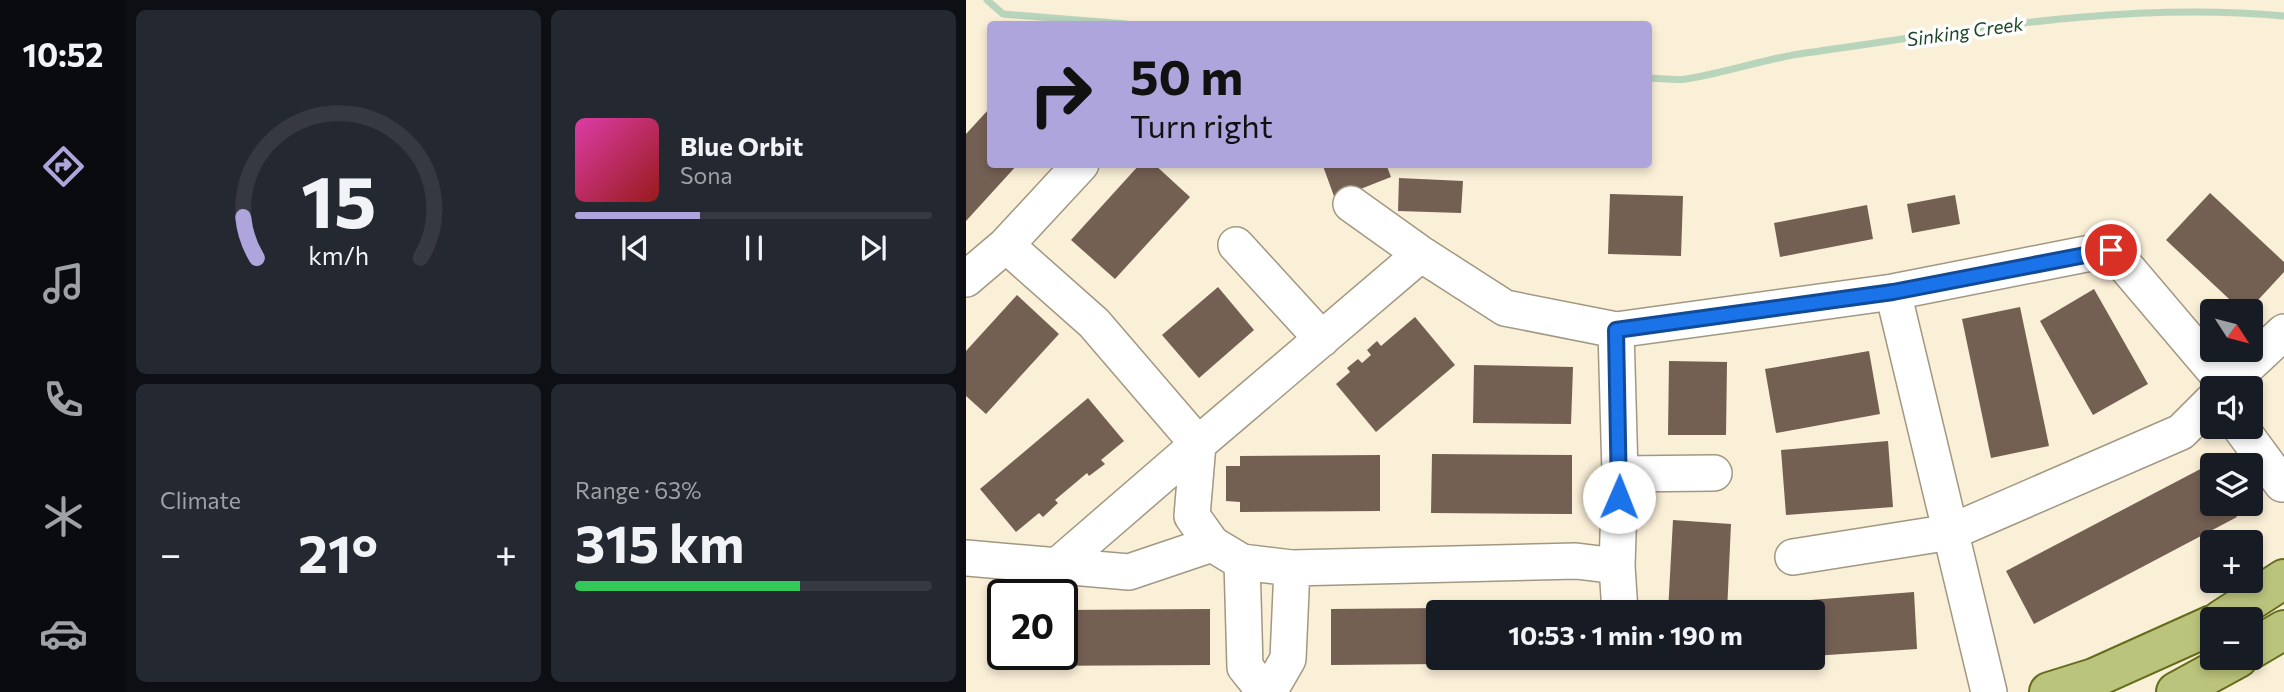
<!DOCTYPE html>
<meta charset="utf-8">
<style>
:root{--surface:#171b24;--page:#242831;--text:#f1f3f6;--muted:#9ea1a6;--line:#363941;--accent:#afa5dd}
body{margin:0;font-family:Commissioner,sans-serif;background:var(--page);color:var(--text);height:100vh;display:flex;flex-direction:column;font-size:26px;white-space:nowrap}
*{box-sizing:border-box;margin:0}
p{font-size:23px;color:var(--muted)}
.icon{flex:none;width:38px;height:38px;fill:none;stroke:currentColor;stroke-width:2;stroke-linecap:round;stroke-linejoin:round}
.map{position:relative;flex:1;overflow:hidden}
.side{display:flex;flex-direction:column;gap:10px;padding:10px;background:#0d0f14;width:840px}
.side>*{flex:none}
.banner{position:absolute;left:21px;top:21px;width:665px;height:147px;border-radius:7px;box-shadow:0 4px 10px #0003;background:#afa5dd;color:#111;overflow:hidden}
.needle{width:46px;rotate:126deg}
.controls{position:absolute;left:1234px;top:299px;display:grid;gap:14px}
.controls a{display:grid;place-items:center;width:63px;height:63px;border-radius:7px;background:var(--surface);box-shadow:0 4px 10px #0003;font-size:35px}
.speed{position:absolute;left:21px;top:579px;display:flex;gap:14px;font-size:35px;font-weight:700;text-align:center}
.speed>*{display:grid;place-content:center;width:91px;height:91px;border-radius:50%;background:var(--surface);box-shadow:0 4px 10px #0003;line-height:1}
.speed .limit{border:4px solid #111;border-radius:10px;background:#fff;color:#111}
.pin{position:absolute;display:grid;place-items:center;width:60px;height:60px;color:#fff;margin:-30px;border:4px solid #fff;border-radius:50%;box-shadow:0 2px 7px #0007}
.me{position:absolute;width:77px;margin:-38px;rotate:1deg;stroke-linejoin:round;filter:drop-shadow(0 0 5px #0008)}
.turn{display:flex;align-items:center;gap:24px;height:147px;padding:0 28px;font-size:32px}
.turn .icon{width:91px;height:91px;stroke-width:2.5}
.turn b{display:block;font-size:49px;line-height:60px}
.big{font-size:52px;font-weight:700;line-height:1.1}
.side .tile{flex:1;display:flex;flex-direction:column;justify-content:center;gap:10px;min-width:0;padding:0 24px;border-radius:10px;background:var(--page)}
.side .dial{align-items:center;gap:0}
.dial svg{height:182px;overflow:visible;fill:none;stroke:var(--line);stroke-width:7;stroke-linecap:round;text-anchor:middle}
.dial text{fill:var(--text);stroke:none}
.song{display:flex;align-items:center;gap:21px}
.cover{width:84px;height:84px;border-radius:10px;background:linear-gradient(135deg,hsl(320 70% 55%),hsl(0 70% 35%))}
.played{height:7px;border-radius:4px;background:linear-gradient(90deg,var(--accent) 35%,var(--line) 35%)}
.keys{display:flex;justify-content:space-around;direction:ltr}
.heat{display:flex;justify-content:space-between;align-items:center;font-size:38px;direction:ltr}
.charge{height:10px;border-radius:5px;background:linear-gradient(90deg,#34c759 63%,var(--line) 0)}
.side .tiles{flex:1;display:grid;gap:10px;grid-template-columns:repeat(2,1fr)}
.trip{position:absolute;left:460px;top:600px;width:399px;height:70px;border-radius:7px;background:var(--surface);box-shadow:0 4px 10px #0003;font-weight:700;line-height:70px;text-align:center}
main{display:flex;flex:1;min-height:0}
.tab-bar{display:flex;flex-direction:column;width:126px;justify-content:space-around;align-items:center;background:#090b0e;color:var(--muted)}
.tab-bar .icon{width:49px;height:49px}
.tab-bar .selected{color:var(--accent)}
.tab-bar b{font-size:32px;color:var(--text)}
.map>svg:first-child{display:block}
</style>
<main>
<nav class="tab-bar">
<b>10:52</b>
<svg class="icon selected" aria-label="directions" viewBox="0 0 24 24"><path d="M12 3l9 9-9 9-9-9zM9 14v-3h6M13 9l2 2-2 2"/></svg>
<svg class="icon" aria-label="music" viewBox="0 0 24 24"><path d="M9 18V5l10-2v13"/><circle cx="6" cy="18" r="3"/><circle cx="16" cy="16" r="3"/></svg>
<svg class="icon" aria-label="phone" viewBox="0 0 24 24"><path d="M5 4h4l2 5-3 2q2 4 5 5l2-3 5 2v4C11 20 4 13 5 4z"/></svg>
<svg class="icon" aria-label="climate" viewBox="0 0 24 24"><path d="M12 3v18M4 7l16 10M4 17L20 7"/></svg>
<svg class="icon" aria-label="car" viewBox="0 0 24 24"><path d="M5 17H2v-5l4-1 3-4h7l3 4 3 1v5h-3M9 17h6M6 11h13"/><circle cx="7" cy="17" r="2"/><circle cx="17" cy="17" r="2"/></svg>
</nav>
<section class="side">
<div class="tiles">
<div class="tile dial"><svg viewBox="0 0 100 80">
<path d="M14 69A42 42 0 1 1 86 69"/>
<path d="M14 69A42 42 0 0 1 8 51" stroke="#afa5dd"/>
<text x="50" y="56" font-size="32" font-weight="700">15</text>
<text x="50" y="72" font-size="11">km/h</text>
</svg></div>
<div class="tile">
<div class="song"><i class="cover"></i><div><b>Blue Orbit</b><p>Sona</p></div></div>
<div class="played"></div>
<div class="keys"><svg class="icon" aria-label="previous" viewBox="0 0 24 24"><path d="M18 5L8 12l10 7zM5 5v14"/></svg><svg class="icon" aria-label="pause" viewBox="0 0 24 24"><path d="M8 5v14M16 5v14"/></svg><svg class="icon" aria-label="next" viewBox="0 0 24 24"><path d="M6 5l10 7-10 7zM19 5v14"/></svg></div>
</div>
<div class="tile"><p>Climate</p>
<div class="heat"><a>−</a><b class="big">21°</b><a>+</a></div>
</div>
<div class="tile"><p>Range · 63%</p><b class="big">315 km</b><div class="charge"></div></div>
</div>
</section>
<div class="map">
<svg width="1318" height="692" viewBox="0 0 1318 692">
<rect width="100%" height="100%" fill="#faefd7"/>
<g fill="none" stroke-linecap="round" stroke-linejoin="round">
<path stroke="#b8d4bb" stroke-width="7" d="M21,0L37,14L160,24
M682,78C694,78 708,81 720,79C760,73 798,59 839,53C998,31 1157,1 1318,16"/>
</g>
<path fill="#745f53" d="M22,110L24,164H52L0,221V134Z
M174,164H188L224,197L149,279L105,240Z
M420,164L425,177L369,199L357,166Z
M433,178L497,181L495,213L432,211Z
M1244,193L1318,262V272L1281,312H1277L1200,240Z
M644,194L717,196L715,256L642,254Z
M989,195L994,224L946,233L941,204Z
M901,205L907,239L814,257L808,223Z
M252,287L288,330L233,378L196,335Z
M1128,289L1182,384L1127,415L1074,321Z
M51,295L93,334L20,414L0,396V351Z
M1054,307L1083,446L1025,458L996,319Z
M449,317L489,365L410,432L370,384L384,372L381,368L392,359L396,363L405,355L401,350L411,341L415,346Z
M903,351L914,414L810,433L799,369Z
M703,361L761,362L760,435H702Z
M508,365L607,367L605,424L507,423Z
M122,398L158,441L135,460L139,464L123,476L121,473L89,500L92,503L77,517L73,513L50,532L14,489Z
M922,441L927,507L820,515L815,450Z
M466,454L606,455V514L465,513Z
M414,455V511L274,512V502L260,501V466H274V456Z
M1244,464L1246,504H1265L1271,517L1068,624L1040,571Z
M707,520L765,524L761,612H702Z
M948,592L951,649L847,656V612H808L807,603Z
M594,607V612H472V658H594V663L365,665V609Z
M244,609V665L43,666V654H96V610Z
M696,658H758V663Z"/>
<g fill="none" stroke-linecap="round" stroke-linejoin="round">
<g stroke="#a29882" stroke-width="38">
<path id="minor" d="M385,204L455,254
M40,245L115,164
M270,245L356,339
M455,254L539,308L650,330L654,474L651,566L610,561L326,568L276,562L246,544L226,516L232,444Z
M0,279L40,245L128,323L232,444L91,566
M927,292L1145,249L1263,388
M650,330L927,292L1023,692
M1258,388L1318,332
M1274,427L1316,484
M654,474L748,473
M827,557L985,532L1215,432L1246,401
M0,558L163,572L246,544
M276,562L279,667L299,692
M651,566L654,612
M303,692L322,659L326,568"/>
</g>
<g stroke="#656d1c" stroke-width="42">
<path id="major" d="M1255,620L1318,579
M1284,650L1318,630
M1083,692L1128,678L1246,625
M1210,692L1272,658"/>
</g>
<use href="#minor" stroke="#fff" stroke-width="35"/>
<use href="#major" stroke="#bbc47c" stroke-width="38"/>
</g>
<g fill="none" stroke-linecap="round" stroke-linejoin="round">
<g stroke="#114b97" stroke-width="18">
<path id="route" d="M653,497L650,330L927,292L1145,250"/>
</g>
<use href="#route" stroke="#1a73e8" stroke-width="12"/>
</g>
<g text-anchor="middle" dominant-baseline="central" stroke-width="7" stroke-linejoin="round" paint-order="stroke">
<g font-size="19" font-style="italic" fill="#1d4726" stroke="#fff">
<text transform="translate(999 31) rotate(-8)">Sinking Creek</text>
</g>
</g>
</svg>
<div class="controls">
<a><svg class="needle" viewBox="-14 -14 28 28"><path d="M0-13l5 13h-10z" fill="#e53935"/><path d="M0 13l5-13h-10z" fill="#9ea1a6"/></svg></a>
<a><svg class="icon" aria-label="sound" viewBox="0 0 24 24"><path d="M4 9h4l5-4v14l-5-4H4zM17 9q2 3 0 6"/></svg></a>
<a><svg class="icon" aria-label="layers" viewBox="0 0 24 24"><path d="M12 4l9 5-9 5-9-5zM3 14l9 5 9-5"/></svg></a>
<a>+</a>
<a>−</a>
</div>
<div class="speed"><div class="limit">20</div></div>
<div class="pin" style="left:1145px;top:250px;background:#d93025"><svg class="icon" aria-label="arrive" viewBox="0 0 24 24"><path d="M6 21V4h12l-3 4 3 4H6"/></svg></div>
<svg class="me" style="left:653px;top:497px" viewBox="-20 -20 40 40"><circle r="19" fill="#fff"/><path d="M0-13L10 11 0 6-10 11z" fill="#1a73e8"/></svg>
<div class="trip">10:53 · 1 min · 190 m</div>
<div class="banner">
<div class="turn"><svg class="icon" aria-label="right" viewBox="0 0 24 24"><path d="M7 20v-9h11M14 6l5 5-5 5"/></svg><div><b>50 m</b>Turn right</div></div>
</div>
</div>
</main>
